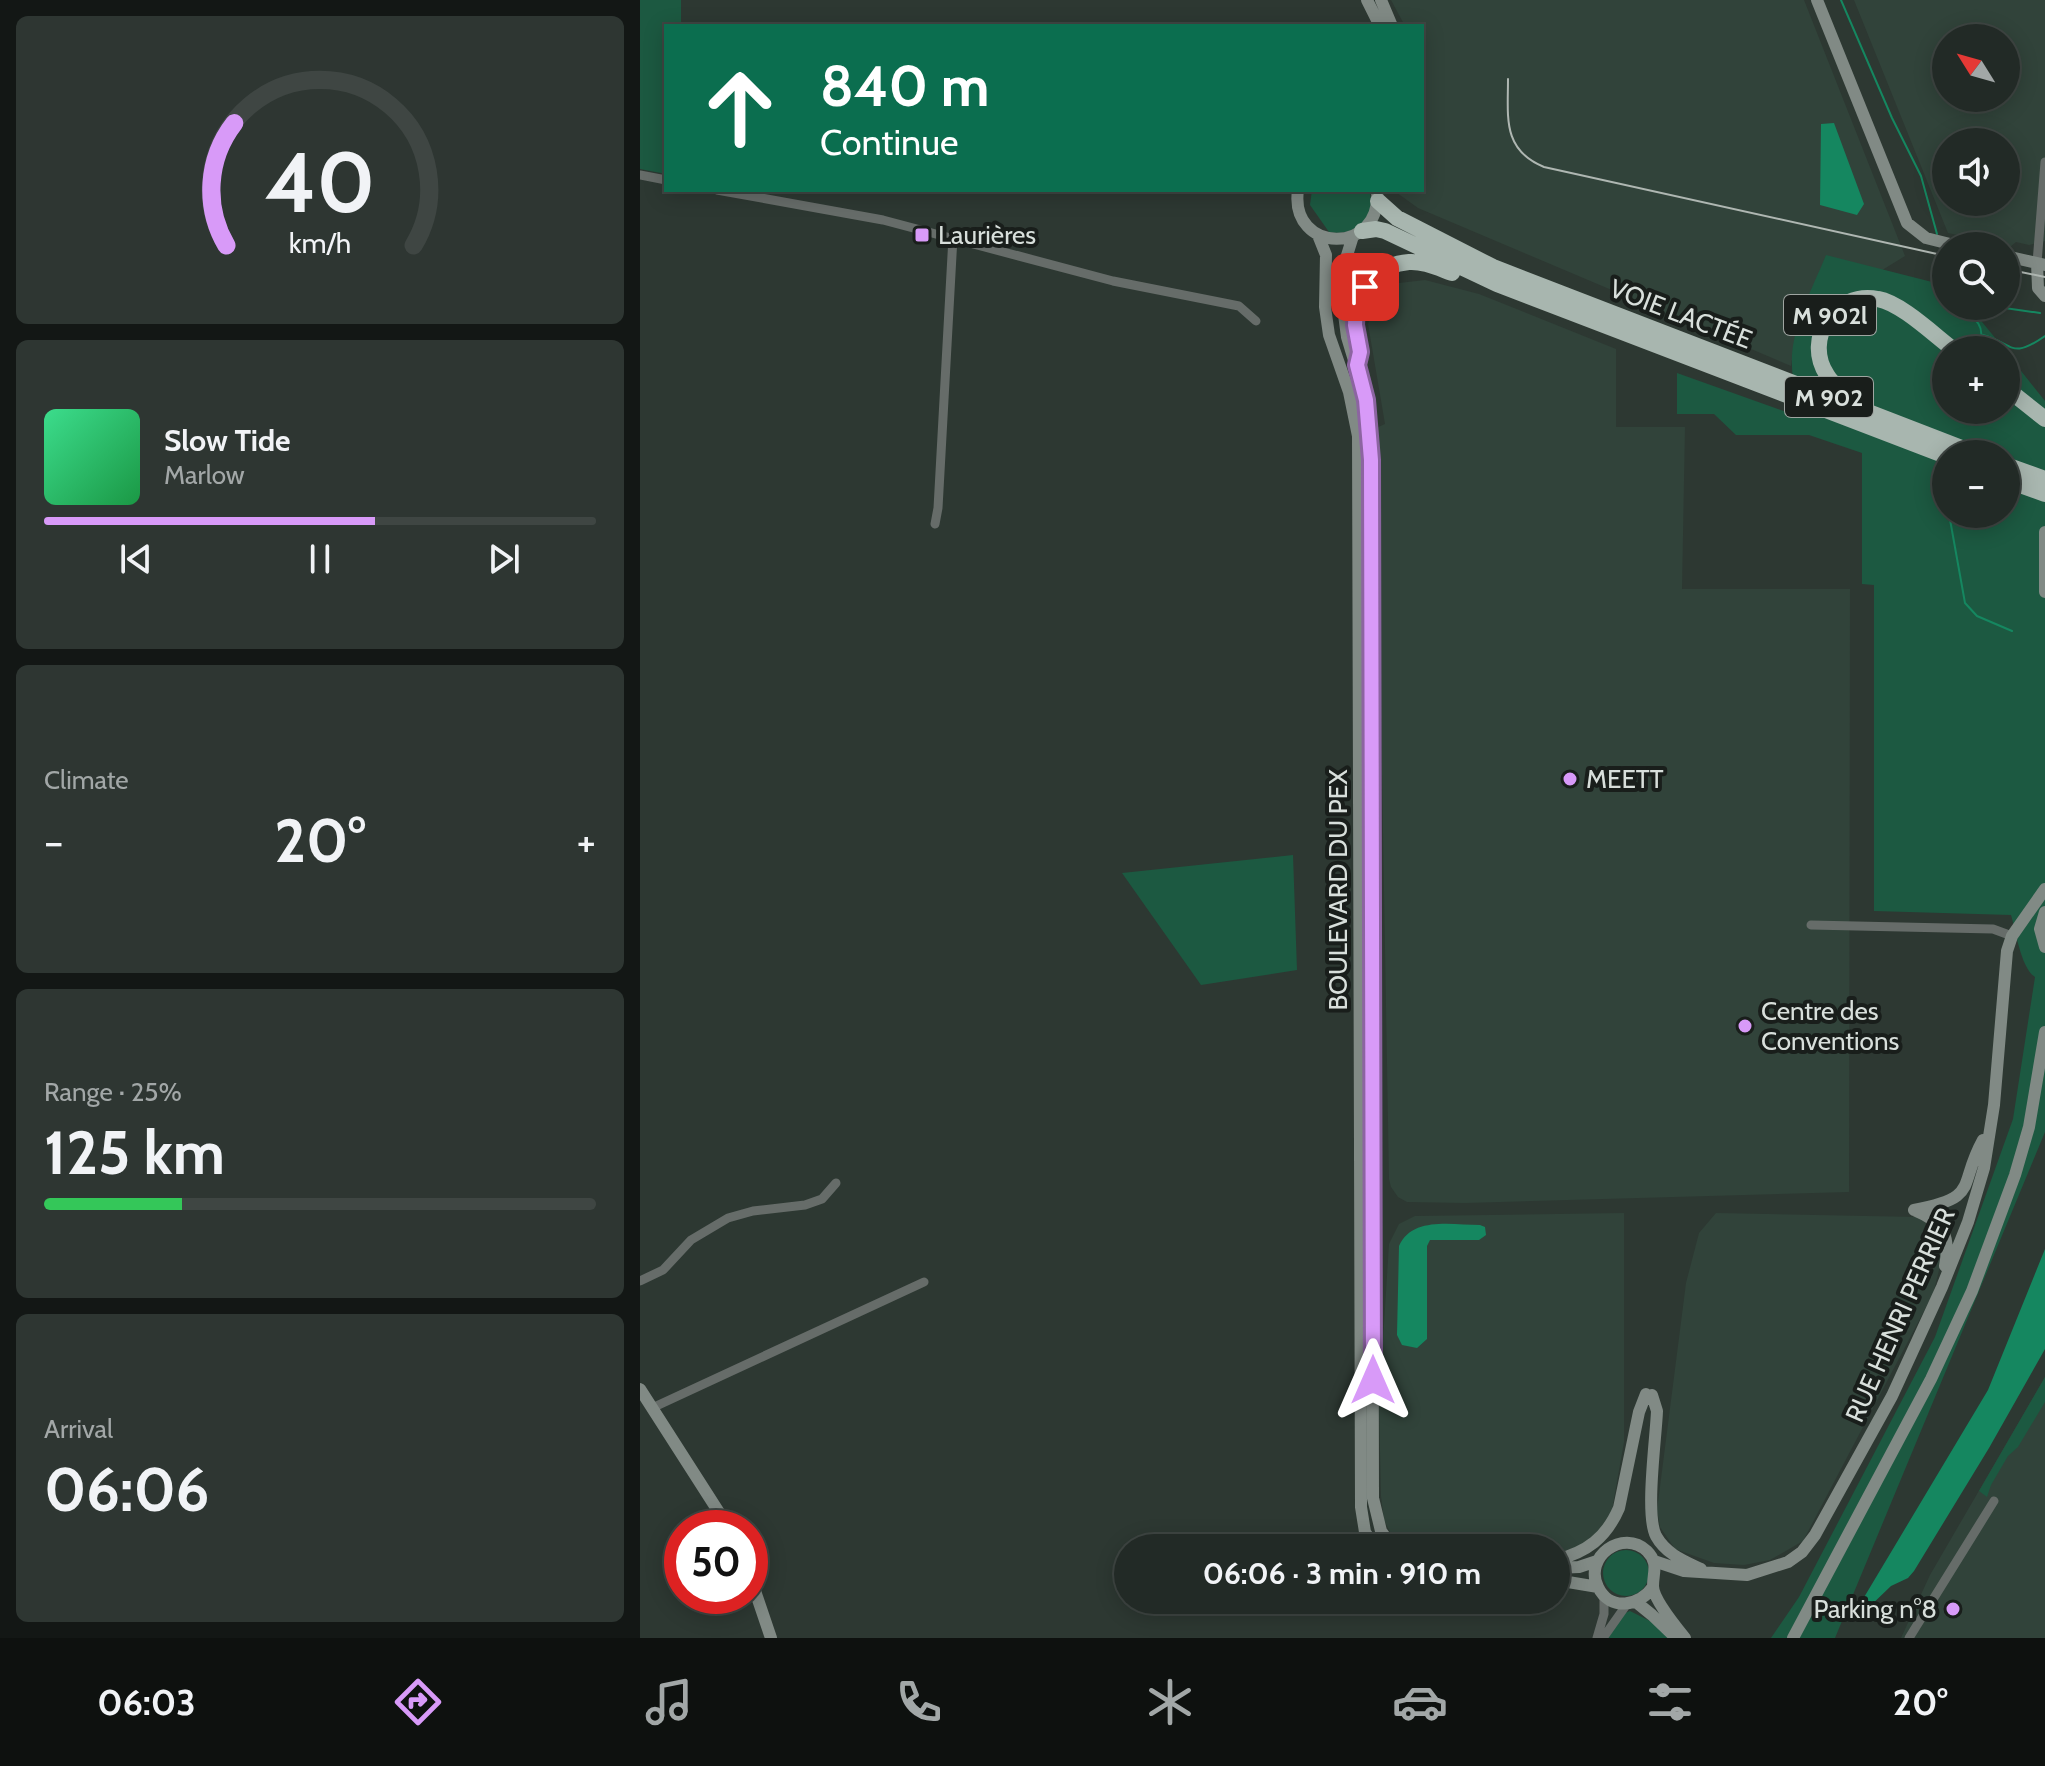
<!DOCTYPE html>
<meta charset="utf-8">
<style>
:root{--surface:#222a26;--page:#2e3632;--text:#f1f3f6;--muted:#a2a7a7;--line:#3f4643;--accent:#d89af8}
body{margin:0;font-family:Cabin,sans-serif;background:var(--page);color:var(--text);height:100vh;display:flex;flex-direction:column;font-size:30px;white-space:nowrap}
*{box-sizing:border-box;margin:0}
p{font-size:26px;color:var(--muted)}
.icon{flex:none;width:44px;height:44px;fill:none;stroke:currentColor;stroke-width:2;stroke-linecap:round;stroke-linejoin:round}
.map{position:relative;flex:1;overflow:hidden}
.side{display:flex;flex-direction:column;gap:16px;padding:16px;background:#131715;width:640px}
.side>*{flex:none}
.top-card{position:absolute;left:24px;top:24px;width:760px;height:168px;border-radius:0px;box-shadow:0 4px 20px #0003,0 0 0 2px var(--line);background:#0b6e4f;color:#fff;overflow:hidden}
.needle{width:52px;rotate:307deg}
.tools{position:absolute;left:1292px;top:24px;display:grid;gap:16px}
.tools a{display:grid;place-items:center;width:88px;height:88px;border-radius:50%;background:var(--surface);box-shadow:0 4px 20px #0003,0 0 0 2px var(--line);font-size:40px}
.speed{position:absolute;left:24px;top:1510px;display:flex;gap:16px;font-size:40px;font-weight:700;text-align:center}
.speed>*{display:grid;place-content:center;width:104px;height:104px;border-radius:50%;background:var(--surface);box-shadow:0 4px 20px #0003,0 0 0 2px var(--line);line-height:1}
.speed .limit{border:12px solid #d22;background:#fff;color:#111}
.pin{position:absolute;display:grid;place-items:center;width:68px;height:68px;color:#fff;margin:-34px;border-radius:16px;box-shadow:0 4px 12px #0006}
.me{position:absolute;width:88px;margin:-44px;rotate:0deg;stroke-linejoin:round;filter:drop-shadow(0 0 6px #0008)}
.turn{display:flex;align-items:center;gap:28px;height:168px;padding:0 24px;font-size:36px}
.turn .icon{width:104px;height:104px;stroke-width:2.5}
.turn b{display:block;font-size:56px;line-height:68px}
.big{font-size:60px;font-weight:800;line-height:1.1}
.side .widget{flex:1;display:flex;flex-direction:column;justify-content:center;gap:12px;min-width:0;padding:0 28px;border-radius:12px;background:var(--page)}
.side .dial{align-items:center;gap:0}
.dial svg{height:208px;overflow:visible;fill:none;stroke:var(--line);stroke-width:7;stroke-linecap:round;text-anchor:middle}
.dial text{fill:var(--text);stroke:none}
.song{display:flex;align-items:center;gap:24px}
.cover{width:96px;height:96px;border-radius:12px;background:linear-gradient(135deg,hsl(150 70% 55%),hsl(140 70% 35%))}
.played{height:8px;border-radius:4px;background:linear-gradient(90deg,var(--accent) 60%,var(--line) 60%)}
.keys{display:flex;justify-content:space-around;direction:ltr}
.heat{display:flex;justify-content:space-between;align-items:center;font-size:44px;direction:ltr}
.charge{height:12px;border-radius:6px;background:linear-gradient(90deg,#34c759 25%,var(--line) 0)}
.trip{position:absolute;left:474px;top:1534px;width:456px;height:80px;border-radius:40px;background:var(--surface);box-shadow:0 4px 20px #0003,0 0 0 2px var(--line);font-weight:800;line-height:80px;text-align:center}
.menu{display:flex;height:128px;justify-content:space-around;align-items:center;background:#0e110f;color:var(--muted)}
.menu .icon{width:56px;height:56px}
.menu .selected{color:var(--accent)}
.menu b{font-size:36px;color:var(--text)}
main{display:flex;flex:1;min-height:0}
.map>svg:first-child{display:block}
</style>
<main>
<section class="side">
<div class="widget dial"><svg viewBox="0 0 100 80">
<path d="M14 69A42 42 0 1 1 86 69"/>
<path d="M14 69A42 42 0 0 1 17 22" stroke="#d89af8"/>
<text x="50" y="56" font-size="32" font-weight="700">40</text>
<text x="50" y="72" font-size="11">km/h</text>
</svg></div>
<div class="widget">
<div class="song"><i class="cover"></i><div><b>Slow Tide</b><p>Marlow</p></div></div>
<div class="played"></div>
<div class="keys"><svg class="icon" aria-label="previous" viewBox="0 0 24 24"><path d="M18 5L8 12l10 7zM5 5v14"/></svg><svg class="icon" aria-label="pause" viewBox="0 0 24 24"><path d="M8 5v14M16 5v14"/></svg><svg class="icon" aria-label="next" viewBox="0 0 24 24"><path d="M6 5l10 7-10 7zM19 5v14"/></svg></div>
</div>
<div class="widget"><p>Climate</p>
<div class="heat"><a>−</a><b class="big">20°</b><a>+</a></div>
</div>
<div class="widget"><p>Range · 25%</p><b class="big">125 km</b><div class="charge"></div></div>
<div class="widget"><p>Arrival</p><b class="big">06:06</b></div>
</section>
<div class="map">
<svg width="1405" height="1638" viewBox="0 0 1405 1638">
<rect width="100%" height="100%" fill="#2d3832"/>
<path fill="#31433a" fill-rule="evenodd" d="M751,0H1164L1265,256L1158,322L1151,366L778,208L753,190H782V26H765Z
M1214,0H1405V241L1389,245L1376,242L1370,247L1308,233ZM1306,38H1366V98H1306ZM1306,142H1366V202H1306Z
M785,280L839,294L976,349V427H1045L1042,589H1210L1209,1192L825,1203L767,1202L758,1197L751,1187L749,1179L736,428L745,424L728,324L737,299L759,283Z
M984,1213V1442L972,1510L961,1528L943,1545L916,1554V1548H764L751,1534L744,1520L741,1496L739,1405L749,1244L759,1224L775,1216Z
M1076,1213L1278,1217L1301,1234L1303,1254L1293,1294L1163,1541L1130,1560L1104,1565L1074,1563L1035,1549L1020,1527L1017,1510L1046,1283L1059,1233Z
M1405,1377V1638H1261L1290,1575Z"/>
<path fill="#1c5941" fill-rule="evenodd" d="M0,0H41V26H26V174L0,169Z
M672,190H729C738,217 715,237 689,232L670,205Z
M1186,255L1296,283L1306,289V306H1329L1365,350H1306V410H1366V352L1405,401V1132L1195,1638H1131L1159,1597L1295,1337L1373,1119L1395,977C1381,968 1376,932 1371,915L1234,911V585L1222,584V453L1169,435H1096L1074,414H1037V373L1155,415C1162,399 1152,384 1152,367C1150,328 1172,290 1186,255ZM1306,454H1366V514H1306Z
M653,855L657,970L561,985L482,873Z
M1405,1377V1402L1378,1447L1368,1456L1351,1485L1347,1497L1339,1491Z
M963 1573a23 23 0 1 1 46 0a23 23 0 1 1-46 0Z
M990,1611L1012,1622L1028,1638H968L985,1613Z"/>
<path fill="#158760" d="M1194,123L1224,204L1217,215L1180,205L1181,124Z
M840,1225L845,1227L846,1235L839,1240H790L787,1246V1339L777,1348L762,1345L757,1335L759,1246C772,1216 813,1225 840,1225Z
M1405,1249V1349L1349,1448L1274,1571L1268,1578L1251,1586L1226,1610L1221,1605L1223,1599L1348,1390Z"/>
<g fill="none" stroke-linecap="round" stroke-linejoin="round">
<path stroke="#158760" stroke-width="2" d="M1201,0L1252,118L1281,176L1297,234
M1319,306C1333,317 1347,325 1339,344
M1351,306L1400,313
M1343,335C1375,344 1370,360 1405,336
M1317,416V410
M1309,514L1325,603L1337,616L1372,631"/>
<path stroke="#666c69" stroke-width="9" d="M0,175L26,180
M77,190L243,220L473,281L599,306L616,321
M1397,263L1405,162
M295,524L298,508L313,237
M1171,925L1353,929L1372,936
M0,1281L23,1270L51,1240L88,1218L113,1211L165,1205L182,1199L196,1183
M12,1408L284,1282
M957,1638L964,1614V1596
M963,1638L987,1604
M1269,1638L1354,1501"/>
<path stroke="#818a85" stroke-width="12" d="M727,0L740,26
M741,0L752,26
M1177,0L1267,223L1286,238L1318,246
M658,190C649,254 743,256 737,190
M678,235L686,255L685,307L689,335L709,392L718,436L721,1507L725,1532L735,1548
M713,236L704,265L703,307L707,337L726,400L731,460L733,1498L741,1531L753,1548
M1366,256L1405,265
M1397,263L1398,288L1405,296
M1405,532V592
M1405,912L1400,929L1405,947
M1274,1210C1341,1197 1317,1187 1343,1140
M1274,1210C1303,1222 1311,1235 1305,1266
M0,1389L89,1528
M1012,1395L1017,1411C1016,1438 1005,1515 1016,1536C1026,1554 1044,1561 1061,1569
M916,1560C947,1552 966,1538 979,1508L999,1412L1006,1394
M1014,1561L1044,1571L1107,1575L1148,1562L1162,1552L1175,1535L1252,1396L1302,1287L1328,1222L1344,1168L1354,1105L1367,951L1372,936L1405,889
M916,1568L939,1567L957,1561
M110,1576L131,1638
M916,1580L958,1587
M1013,1587C1000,1606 970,1612 958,1587C943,1557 983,1528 1007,1551C1019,1563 1013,1572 1013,1586C1013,1599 1036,1627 1045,1638
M996,1602L1012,1615L1035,1637
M1153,1638L1291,1379L1332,1291L1375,1175L1389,1127L1405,1032"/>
<path stroke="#a8b6af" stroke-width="16" d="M738,201L757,218L853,267L1337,454
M722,231L736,229L745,231L857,284L1306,456
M717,365C721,348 714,333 715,315C717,287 740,264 769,262C783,261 798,268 812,273
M1366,388L1405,419
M1221,400C1209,394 1194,387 1187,375C1163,339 1195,290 1238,299C1261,303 1294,335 1314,350
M1366,465L1405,479
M1366,480L1405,494"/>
<path stroke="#afb7b2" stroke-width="2" d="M868,79C868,117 862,150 904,167L1306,256
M1366,269L1405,277"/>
</g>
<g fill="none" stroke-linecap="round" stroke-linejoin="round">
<g stroke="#8c64a1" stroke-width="20">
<path id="route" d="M725,287L716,305L715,325L720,352L717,365L726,400L731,460L733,1380"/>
</g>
<use href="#route" stroke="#d89af8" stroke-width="14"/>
</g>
<g fill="#d89af8" stroke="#191e1b" stroke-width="3">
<rect x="274" y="227" width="16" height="16" rx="4"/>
<circle cx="930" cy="779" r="8"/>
<circle cx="1105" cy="1026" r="8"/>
<circle cx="1313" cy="1609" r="8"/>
</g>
<g text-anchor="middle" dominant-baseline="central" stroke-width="8" stroke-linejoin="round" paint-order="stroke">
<g fill="#191e1b" stroke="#9fa5a1" stroke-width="2">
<rect x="1144" y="295" width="92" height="40" rx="6"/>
<rect x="1145" y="377" width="88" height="40" rx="6"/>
</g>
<g font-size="24" font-weight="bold" fill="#d8dfdb">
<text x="1190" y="315">M 902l</text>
<text x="1189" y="397">M 902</text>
</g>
<g font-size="26" fill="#d8dfdb" stroke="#191e1b" text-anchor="start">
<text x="298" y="235">Laurières</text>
<text x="946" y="779">MEETT</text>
<text x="1121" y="1011">Centre des<tspan x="1121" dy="30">Conventions</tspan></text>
<text x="1297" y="1609" text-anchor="end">Parking n°8</text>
</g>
<g font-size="26" fill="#d8dfdb" stroke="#191e1b">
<text transform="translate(1041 314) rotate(21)">VOIE LACTÉE</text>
<text transform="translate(698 890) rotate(-90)">BOULEVARD DU PEX</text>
<text transform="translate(1260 1315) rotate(-66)">RUE HENRI PERRIER</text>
</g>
</g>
</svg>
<div class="tools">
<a><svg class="needle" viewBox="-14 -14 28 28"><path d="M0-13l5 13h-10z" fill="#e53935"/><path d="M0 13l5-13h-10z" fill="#a2a7a7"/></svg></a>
<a><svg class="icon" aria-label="sound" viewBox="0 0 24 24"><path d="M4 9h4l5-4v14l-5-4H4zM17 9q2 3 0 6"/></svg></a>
<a><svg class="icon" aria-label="search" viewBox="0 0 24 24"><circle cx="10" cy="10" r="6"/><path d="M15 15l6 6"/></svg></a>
<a>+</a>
<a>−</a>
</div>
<div class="speed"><div class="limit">50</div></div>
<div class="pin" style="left:725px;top:287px;background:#d93025"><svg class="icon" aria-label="arrive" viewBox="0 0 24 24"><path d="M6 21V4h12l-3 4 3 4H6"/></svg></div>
<svg class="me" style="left:733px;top:1380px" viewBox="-20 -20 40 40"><path d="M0-17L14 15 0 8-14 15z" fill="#d89af8" stroke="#fff" stroke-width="4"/></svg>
<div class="trip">06:06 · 3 min · 910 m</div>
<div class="top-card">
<div class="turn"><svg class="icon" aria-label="ahead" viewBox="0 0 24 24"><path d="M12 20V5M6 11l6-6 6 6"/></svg><div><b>840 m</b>Continue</div></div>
</div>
</div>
</main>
<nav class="menu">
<b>06:03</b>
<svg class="icon selected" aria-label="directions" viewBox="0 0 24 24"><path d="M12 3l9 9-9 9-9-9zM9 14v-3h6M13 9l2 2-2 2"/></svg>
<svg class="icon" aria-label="music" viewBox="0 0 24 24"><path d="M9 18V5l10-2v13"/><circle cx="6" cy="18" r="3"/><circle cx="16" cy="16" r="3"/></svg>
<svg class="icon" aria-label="phone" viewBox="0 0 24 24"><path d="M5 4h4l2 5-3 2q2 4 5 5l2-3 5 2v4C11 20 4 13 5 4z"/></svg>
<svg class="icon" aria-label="climate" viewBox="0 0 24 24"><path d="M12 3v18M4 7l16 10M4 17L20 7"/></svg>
<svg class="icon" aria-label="car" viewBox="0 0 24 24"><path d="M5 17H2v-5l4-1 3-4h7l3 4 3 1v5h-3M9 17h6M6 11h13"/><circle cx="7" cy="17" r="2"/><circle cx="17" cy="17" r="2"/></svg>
<svg class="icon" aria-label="filters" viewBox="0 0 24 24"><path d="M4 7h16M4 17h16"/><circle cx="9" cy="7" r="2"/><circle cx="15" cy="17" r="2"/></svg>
<b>20°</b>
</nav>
